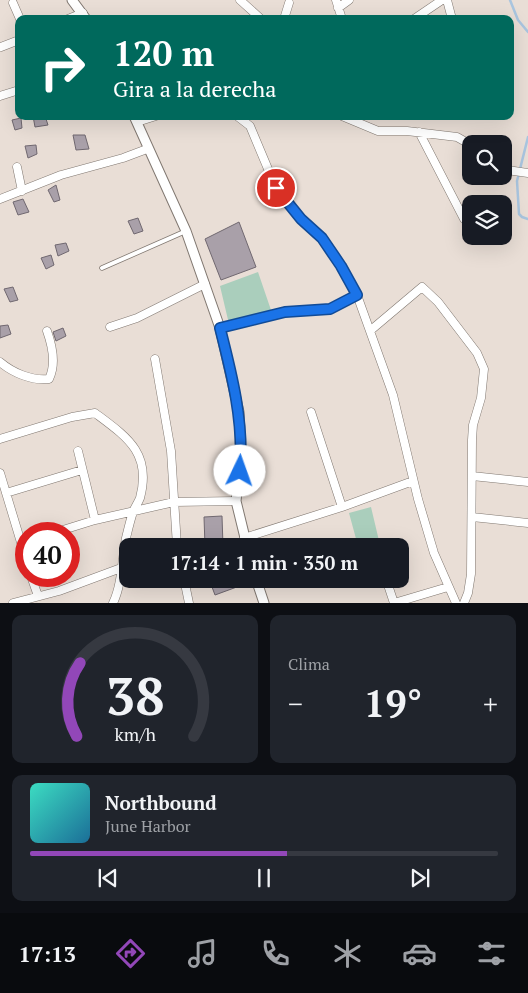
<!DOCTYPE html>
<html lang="es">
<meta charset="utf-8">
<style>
:root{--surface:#171b24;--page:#20242c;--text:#f1f3f6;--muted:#9ea1a6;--line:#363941;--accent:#9247b8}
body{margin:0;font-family:"PT Serif",serif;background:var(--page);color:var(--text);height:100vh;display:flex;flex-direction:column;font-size:19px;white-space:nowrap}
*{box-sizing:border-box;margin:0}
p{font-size:16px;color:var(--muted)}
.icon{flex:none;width:28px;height:28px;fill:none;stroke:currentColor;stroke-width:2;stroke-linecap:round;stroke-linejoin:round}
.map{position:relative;height:603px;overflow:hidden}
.drawer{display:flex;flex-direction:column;gap:12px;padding:12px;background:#0d0f14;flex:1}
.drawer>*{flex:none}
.guide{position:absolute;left:15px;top:15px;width:499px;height:105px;border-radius:10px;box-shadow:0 5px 20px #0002;background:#00695c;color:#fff;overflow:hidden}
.buttons{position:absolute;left:462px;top:135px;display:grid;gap:10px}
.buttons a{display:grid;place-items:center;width:50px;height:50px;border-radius:10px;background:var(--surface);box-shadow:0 5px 20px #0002;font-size:25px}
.speed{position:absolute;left:15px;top:522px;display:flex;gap:10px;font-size:25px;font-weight:700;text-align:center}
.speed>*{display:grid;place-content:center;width:65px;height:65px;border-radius:50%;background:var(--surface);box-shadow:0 5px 20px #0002;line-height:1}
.speed .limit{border:8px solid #d22;background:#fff;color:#111}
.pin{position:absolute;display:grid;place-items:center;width:42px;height:42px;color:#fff;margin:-21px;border:2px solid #fff;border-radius:50%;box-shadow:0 1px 5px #0007}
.me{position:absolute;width:55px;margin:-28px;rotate:3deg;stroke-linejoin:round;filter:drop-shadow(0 0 4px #0008)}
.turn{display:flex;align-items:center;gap:18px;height:105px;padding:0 15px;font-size:22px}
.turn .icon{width:65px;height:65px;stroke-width:2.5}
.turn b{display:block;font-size:35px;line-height:42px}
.big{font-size:38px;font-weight:600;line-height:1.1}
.drawer .card{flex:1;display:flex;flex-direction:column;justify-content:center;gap:8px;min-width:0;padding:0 18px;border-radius:10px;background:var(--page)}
.drawer .dial{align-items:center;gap:0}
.dial svg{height:130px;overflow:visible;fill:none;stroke:var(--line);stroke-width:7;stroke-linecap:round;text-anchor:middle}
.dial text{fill:var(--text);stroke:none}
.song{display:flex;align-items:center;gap:15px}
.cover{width:60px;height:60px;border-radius:8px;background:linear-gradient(135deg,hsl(170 70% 55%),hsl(200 70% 35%))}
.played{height:5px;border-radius:2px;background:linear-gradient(90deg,var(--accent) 55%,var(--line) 55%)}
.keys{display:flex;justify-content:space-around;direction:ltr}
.heat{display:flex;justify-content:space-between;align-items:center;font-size:28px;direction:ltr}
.drawer .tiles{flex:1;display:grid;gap:12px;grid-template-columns:1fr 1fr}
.card:last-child{grid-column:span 2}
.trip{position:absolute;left:119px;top:538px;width:290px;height:50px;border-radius:10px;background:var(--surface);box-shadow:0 5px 20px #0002;font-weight:600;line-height:50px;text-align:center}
.dock{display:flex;height:80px;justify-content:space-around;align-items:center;background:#090b0e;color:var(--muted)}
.dock .icon{width:35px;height:35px}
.dock .current{color:var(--accent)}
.dock b{font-size:22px;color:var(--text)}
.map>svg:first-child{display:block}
</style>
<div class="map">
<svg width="528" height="603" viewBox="0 0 528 603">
<rect width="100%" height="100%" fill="#e9ded6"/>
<path fill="#aacebc" d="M258,272L272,313L229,324L220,286Z
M371,507L380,545L358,546L349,513Z"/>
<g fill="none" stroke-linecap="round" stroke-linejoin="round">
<path stroke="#a9c5df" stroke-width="2.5" d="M510,0L518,20L528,32
M528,137L517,181L519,214L522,217L528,219"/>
</g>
<path fill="#a9a0a9" stroke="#706870" d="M33,116H45L48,125L35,127Z
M21,118L22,128L15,130L12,120Z
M73,135H85L89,149L76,150Z
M36,145L37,154L28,158L25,146Z
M56,185L60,200L54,202L48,190Z
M23,199L29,212L18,215L13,202Z
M138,218L143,231L134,234L128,221Z
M239,222L256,267L221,280L205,239Z
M66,243L69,251L58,256L55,245Z
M51,255L54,265L46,269L41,258Z
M13,287L18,300L10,302L4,289Z
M8,325L11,334L0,338V326Z
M63,328L66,336L56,341L53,332Z
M222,516L223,546H205L204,517Z
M209,579H243L245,584L215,595Z"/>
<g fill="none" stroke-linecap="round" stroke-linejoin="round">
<g stroke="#817871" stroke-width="5.5">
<path id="service" d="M102,268L186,231"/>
</g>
<g stroke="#817871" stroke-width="9">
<path id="minor" d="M240,0L261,19
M336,0L342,19
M447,0L452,19
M13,3L20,19
M338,8L349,0
M68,19L83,13
M284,19L289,3
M414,19L442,0
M1,47L19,40
M0,96L19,90
M237,116L250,126L276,188L301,219L322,238L341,266L357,295L393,395L418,499L434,553L456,603
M342,116L378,131H407L457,137L471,145
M137,122L156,116
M419,132L464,219
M17,167L22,191
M504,168L507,170L528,173
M0,199L61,175L123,158L147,149
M110,327L137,318L205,284
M220,328L285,311L331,309L357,295
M371,330L422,287L438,302L477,353L484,369L481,398L473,425L472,440L471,574L468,593L464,603
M155,359L171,451L177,546
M0,362C13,373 32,381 49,379C56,365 52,345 47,331
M311,412L342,507
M0,439L72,417L95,413C127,437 152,453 140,498C138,503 135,507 133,512C130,521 128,530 126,538C122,558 122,585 113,603
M78,451L95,520
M0,473L26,559
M472,476L528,482
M6,493L82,470
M472,517L528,523
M50,534L95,520L174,502L236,501
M244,538L342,507L413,481
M31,576L38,596
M184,579L189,603
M386,579L394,603
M13,603L59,591L121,568H128
M394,603L448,587"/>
</g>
<g stroke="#817871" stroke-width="11">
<path id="tertiary" d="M72,0L86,19
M134,116L186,231L220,328L239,412L241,455L236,501L247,546
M256,579L264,603"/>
</g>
<use href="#service" stroke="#fff" stroke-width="4"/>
<use href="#minor" stroke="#fff" stroke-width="8"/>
<use href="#tertiary" stroke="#fff" stroke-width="9"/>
</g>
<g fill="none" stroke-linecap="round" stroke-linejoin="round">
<g stroke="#114b97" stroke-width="12">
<path id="route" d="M240,471C244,422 232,375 220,328L285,312L330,309L357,295L341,266L322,238L301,219L276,188"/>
</g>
<use href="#route" stroke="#1a73e8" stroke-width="9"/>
</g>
</svg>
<div class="buttons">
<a><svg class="icon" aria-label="search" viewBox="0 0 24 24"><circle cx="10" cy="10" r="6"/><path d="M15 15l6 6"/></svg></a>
<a><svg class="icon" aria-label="layers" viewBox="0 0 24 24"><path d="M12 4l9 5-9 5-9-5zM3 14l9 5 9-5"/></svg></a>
</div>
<div class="speed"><div class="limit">40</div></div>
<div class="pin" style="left:276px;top:188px;background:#d93025"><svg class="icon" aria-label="arrive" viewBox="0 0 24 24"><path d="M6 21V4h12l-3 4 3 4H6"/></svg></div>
<svg class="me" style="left:240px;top:471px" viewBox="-20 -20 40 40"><circle r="19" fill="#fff"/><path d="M0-13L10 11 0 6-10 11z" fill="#1a73e8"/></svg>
<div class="trip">17:14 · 1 min · 350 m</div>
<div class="guide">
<div class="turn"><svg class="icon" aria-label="right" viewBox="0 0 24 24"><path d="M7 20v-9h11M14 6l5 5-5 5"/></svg><div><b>120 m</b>Gira a la derecha</div></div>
</div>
</div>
<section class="drawer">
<div class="tiles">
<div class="card dial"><svg viewBox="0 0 100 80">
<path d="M14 69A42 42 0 1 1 86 69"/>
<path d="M14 69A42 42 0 0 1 16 24" stroke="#9247b8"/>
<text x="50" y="56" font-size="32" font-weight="700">38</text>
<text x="50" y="72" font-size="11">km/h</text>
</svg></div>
<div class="card"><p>Clima</p>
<div class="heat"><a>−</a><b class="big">19°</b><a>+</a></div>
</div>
<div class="card">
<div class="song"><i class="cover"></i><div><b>Northbound</b><p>June Harbor</p></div></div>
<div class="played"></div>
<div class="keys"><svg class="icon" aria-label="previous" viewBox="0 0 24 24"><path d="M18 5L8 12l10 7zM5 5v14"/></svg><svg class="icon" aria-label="pause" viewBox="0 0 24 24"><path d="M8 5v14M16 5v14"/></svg><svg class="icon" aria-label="next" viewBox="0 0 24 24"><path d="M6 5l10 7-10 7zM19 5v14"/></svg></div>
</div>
</div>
</section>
<nav class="dock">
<b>17:13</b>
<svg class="icon current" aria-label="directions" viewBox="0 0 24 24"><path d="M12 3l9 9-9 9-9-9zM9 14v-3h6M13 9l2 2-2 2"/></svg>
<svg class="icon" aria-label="music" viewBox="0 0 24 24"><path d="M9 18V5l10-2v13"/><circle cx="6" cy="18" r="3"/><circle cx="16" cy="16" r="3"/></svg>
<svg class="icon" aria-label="phone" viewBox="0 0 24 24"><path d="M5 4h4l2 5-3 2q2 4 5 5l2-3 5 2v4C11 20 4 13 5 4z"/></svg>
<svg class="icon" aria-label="climate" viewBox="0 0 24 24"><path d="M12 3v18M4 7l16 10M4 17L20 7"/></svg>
<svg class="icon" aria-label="car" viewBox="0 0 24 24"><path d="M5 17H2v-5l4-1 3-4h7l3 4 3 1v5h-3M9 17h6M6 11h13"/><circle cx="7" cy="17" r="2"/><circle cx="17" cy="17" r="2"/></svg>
<svg class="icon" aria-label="filters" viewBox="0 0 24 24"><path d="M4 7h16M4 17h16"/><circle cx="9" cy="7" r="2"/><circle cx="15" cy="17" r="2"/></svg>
</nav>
